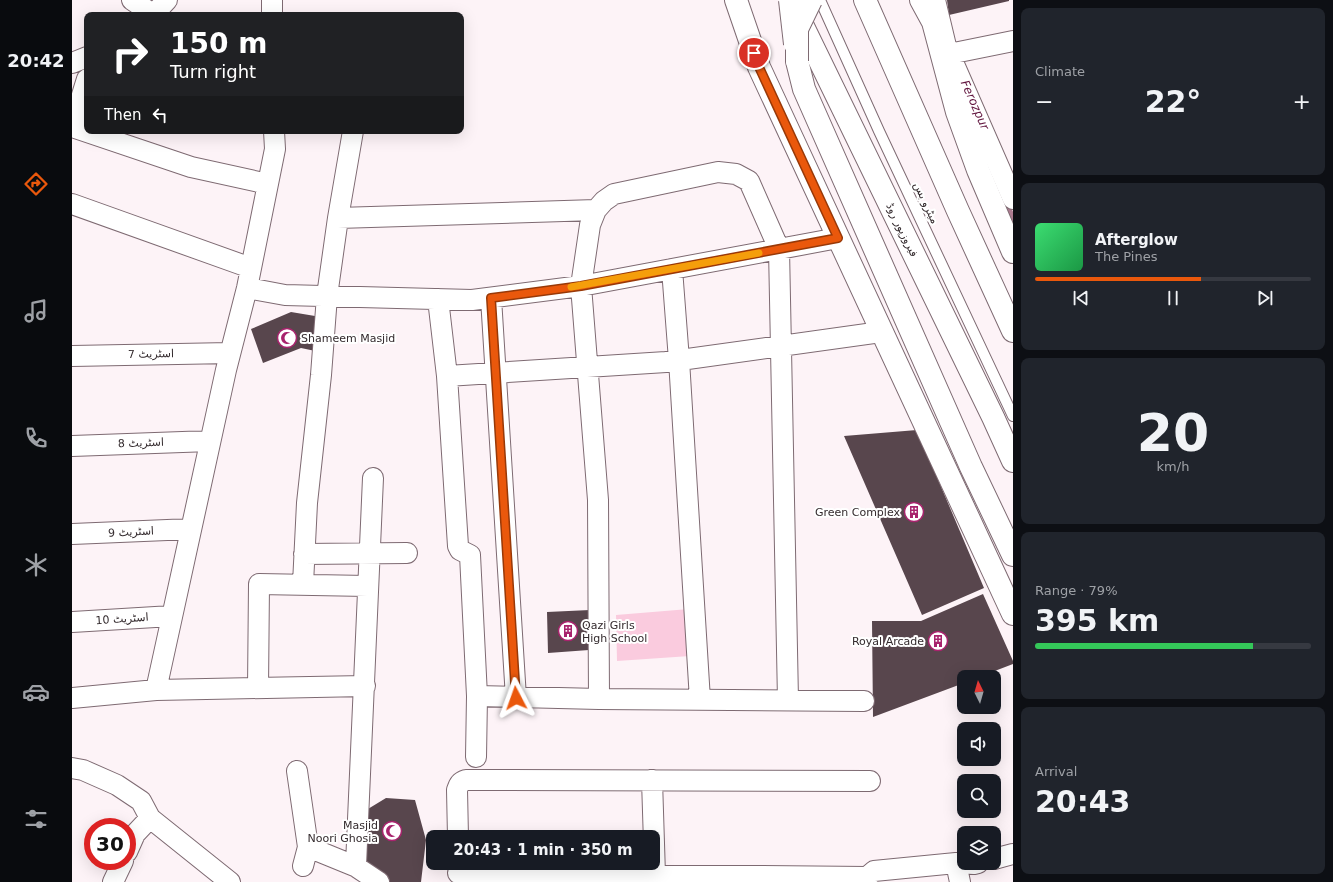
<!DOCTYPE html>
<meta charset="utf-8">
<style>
:root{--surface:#171b24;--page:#20242c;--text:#f1f3f6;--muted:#9ea1a6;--line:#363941;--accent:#ea580c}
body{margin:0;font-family:"DejaVu Sans",Cairo,sans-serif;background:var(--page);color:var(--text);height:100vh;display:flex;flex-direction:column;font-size:15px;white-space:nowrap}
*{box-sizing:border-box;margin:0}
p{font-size:13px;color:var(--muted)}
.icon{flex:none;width:22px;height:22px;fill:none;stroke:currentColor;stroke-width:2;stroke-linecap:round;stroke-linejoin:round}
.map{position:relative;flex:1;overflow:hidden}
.side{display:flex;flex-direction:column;gap:8px;padding:8px;background:#0d0f14;width:320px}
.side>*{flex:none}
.hud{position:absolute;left:12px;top:12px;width:380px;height:122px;border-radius:8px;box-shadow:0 4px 16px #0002;background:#202124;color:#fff;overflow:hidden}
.needle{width:26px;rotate:355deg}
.fabs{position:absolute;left:885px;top:670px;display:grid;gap:8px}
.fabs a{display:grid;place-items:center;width:44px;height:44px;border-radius:8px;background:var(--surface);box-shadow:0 4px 16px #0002;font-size:20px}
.speed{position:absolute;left:12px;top:818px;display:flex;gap:8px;font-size:20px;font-weight:700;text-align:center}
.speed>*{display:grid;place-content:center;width:52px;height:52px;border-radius:50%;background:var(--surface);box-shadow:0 4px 16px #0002;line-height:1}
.speed .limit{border:6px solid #d22;background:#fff;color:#111}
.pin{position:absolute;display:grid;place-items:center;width:34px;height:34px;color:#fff;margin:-17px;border:2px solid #fff;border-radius:50%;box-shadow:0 1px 4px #0007}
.me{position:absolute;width:44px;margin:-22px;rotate:356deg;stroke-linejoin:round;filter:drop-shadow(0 0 3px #0008)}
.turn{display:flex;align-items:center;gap:14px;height:84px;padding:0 20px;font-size:18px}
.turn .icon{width:52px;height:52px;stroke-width:2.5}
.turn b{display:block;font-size:28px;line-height:34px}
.then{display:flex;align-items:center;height:38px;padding:0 20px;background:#0003;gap:8px;font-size:15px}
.big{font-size:30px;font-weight:600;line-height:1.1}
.side .card{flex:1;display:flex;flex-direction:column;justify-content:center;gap:6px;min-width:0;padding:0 14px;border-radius:8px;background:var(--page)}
.side .dial{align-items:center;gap:0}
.dial b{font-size:52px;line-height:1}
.song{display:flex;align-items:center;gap:12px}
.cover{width:48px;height:48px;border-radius:6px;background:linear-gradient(135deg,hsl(140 70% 55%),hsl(140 70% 35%))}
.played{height:4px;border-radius:2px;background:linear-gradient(90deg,var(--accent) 60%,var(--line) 60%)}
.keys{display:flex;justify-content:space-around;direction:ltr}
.heat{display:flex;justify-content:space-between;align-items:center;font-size:22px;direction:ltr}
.charge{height:6px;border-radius:3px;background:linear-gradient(90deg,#34c759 79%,var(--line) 0)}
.trip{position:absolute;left:354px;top:830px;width:234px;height:40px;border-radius:8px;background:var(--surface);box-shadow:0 4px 16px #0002;font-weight:600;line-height:40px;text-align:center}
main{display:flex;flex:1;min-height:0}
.dock{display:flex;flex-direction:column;width:72px;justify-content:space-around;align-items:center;background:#090b0e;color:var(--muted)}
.dock .icon{width:28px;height:28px}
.dock .on{color:var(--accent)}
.dock b{font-size:18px;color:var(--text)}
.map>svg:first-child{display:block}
</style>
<main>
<nav class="dock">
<b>20:42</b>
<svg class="icon on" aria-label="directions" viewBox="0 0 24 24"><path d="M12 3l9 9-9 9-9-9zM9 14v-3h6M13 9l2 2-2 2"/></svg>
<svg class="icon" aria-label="music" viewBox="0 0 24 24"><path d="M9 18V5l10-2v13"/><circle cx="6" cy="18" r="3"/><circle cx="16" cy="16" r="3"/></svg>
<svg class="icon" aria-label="phone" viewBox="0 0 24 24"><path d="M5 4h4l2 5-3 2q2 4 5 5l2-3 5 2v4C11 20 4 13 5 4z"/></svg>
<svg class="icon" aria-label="climate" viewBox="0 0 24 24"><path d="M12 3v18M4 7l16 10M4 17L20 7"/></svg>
<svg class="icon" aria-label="car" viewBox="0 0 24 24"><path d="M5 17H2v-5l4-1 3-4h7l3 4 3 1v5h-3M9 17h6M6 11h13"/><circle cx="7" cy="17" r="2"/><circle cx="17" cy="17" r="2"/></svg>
<svg class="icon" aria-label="filters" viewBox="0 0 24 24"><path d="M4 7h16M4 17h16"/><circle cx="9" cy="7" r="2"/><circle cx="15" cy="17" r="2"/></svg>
</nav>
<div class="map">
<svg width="941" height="882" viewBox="0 0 941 882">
<rect width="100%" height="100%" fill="#fdf3f7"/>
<path fill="#facbde" d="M617,609L618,656L545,661L544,615Z"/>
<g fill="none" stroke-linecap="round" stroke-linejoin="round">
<path stroke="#ad7b90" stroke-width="5.5" d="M934,202L941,219"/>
</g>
<path fill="#58464d" d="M875,0H937V1L877,15Z
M219,312L249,317L248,352L229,348L191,363L179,329Z
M845,430L912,588L850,615L772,436Z
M911,594L941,661V664L907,677H892V683L801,717L800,621H849Z
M518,610L517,650L476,653L475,612Z
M314,798L343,800L354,840L349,882H313L288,870L291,812Z"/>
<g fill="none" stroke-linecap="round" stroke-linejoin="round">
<g stroke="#7e6a72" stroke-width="12">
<path id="service" d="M748,0L807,131L941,416"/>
</g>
<g stroke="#7e6a72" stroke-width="22">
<path id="minor" d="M60,0L82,15
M863,0L874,46L941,199
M81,15L95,0
M200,15V0
M877,54L941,41
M0,63L15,57
M0,127L119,167L196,184
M0,127L15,79
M0,204L179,268
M266,218L524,210
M600,269L607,360L628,700
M175,288L213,295L400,300L509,286L766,238
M419,298L444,698
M366,299L375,376L386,546L388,550L398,555L405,696L404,757
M0,356L158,353
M375,376L594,362L809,332
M0,446L138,441
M301,478L284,865L286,868L307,882
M0,534L119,529
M232,554L335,553
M231,584L235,503L249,375L255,296L266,218L281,131
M0,622L100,616
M186,688L187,584L295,586
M84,690L154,370L175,288L203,149L202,131
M405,696L527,699L792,701
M0,698L84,690L293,686
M527,699L526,500L509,286L518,225L524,210L532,201L542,194L646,172L664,174L677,181L707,249L716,700
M0,768L11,770L45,785L69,801L78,818L158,882
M225,771L236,847L231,866
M580,780L583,875
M386,837L385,790C387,784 388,782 394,780L798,781
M236,847L285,867
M55,852L63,834L78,818
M922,859L941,854
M884,863L888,882
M386,873L795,877L802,871L884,863L902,864L906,863
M41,882L51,861"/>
</g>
<g stroke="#7e6a72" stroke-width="24">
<path id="tertiary" d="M664,0L687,67L941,614"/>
</g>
<g stroke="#7e6a72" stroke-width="24">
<path id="secondary" d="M725,61L732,89L899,467L941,555"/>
</g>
<g stroke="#7e6a72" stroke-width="24">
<path id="primary" d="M793,0L886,211L941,331
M849,0L861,22L885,112L906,170L941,252
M723,10L921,417L941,461"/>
</g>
<use href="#service" stroke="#fff" stroke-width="10"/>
<use href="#minor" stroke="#fff" stroke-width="20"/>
<use href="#tertiary" stroke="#fff" stroke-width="22"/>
<use href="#secondary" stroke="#fff" stroke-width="22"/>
<use href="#primary" stroke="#fff" stroke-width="22"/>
<g stroke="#7e6a72" stroke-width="24" stroke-linecap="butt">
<path id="secondary-bridge" d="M718,0L723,44"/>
</g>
<g stroke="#7e6a72" stroke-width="24" stroke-linecap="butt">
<path id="primary-bridge" d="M725,61V29L739,0"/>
</g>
<use href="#secondary-bridge" stroke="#fff" stroke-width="22"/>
<use href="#primary-bridge" stroke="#fff" stroke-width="22"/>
</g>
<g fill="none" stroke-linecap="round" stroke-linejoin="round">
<g stroke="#983908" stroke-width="10">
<path id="route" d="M444,698L419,298L509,286L766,238L687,67L682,53"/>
</g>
<use href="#route" stroke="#ea580c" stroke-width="7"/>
<path stroke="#f59e0b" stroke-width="7" d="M499,287L687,253"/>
</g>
<defs>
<g id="mosque-ring" transform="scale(1)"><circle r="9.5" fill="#fff" stroke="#a8236d" stroke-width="1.5"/><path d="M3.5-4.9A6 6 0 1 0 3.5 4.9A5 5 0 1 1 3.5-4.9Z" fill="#a8236d"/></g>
<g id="building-ring" transform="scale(1)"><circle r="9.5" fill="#fff" stroke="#a8236d" stroke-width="1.5"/><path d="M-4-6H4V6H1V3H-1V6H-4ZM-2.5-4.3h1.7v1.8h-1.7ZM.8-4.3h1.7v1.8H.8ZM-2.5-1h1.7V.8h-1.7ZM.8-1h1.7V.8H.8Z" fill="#a8236d"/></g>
</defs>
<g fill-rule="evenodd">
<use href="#mosque-ring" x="215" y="338"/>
<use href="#building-ring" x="842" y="512"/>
<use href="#building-ring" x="496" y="631"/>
<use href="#building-ring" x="866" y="641"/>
<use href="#mosque-ring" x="320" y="831"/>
</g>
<g text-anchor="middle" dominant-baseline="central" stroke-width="4" stroke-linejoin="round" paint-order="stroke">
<g font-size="11" fill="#332a2d" stroke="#fff">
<text transform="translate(854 203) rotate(65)">میٹرو بس</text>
<text transform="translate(830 230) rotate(64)">فیروزپور روڈ</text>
<text transform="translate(79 354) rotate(-1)">اسٹریٹ 7</text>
<text transform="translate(69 443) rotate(-2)">اسٹریٹ 8</text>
<text transform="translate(59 532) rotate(-3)">اسٹریٹ 9</text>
<text transform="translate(50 619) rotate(-4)">اسٹریٹ 10</text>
</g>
<g font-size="11" fill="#332a2d" stroke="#fff" text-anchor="end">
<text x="229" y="338" text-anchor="start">Shameem Masjid</text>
<text x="828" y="512">Green Complex</text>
<text x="510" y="625" text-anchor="start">Qazi Girls<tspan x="510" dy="13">High School</tspan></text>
<text x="852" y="641">Royal Arcade</text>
<text x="306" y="825">Masjid<tspan x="306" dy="13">Noori Ghosia</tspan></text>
</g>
<g font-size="12" font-style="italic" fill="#61153e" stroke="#fff">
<text transform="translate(903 105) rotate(66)">Ferozpur</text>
</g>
</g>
</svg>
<div class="fabs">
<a><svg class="needle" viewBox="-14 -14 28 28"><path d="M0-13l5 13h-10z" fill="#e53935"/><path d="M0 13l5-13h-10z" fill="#9ea1a6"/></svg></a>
<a><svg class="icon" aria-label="sound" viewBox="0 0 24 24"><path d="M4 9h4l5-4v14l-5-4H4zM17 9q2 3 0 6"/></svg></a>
<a><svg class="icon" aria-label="search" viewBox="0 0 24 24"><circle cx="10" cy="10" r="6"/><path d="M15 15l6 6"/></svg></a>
<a><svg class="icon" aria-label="layers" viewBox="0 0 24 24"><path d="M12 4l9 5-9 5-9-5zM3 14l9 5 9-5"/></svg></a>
</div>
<div class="speed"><div class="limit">30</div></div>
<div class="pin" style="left:682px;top:53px;background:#d93025"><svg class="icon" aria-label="arrive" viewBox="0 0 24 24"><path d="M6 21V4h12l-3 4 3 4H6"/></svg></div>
<svg class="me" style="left:444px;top:698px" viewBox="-20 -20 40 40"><path d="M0-17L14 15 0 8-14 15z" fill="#ea580c" stroke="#fff" stroke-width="4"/></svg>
<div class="trip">20:43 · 1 min · 350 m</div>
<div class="hud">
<div class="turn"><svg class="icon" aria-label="right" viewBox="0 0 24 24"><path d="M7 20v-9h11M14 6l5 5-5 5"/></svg><div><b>150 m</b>Turn right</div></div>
<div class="then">Then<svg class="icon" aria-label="left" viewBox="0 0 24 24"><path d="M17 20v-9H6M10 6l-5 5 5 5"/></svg></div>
</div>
</div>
<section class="side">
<div class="card"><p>Climate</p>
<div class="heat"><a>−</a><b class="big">22°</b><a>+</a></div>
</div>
<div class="card">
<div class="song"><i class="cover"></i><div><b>Afterglow</b><p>The Pines</p></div></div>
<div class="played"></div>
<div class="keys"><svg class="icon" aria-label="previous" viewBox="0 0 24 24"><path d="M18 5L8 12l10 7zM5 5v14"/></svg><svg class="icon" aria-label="pause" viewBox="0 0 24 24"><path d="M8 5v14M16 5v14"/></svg><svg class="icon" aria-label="next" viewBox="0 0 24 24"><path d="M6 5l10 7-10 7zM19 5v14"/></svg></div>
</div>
<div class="card dial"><b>20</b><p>km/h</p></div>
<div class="card"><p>Range · 79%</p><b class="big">395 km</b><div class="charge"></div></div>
<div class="card"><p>Arrival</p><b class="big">20:43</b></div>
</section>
</main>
